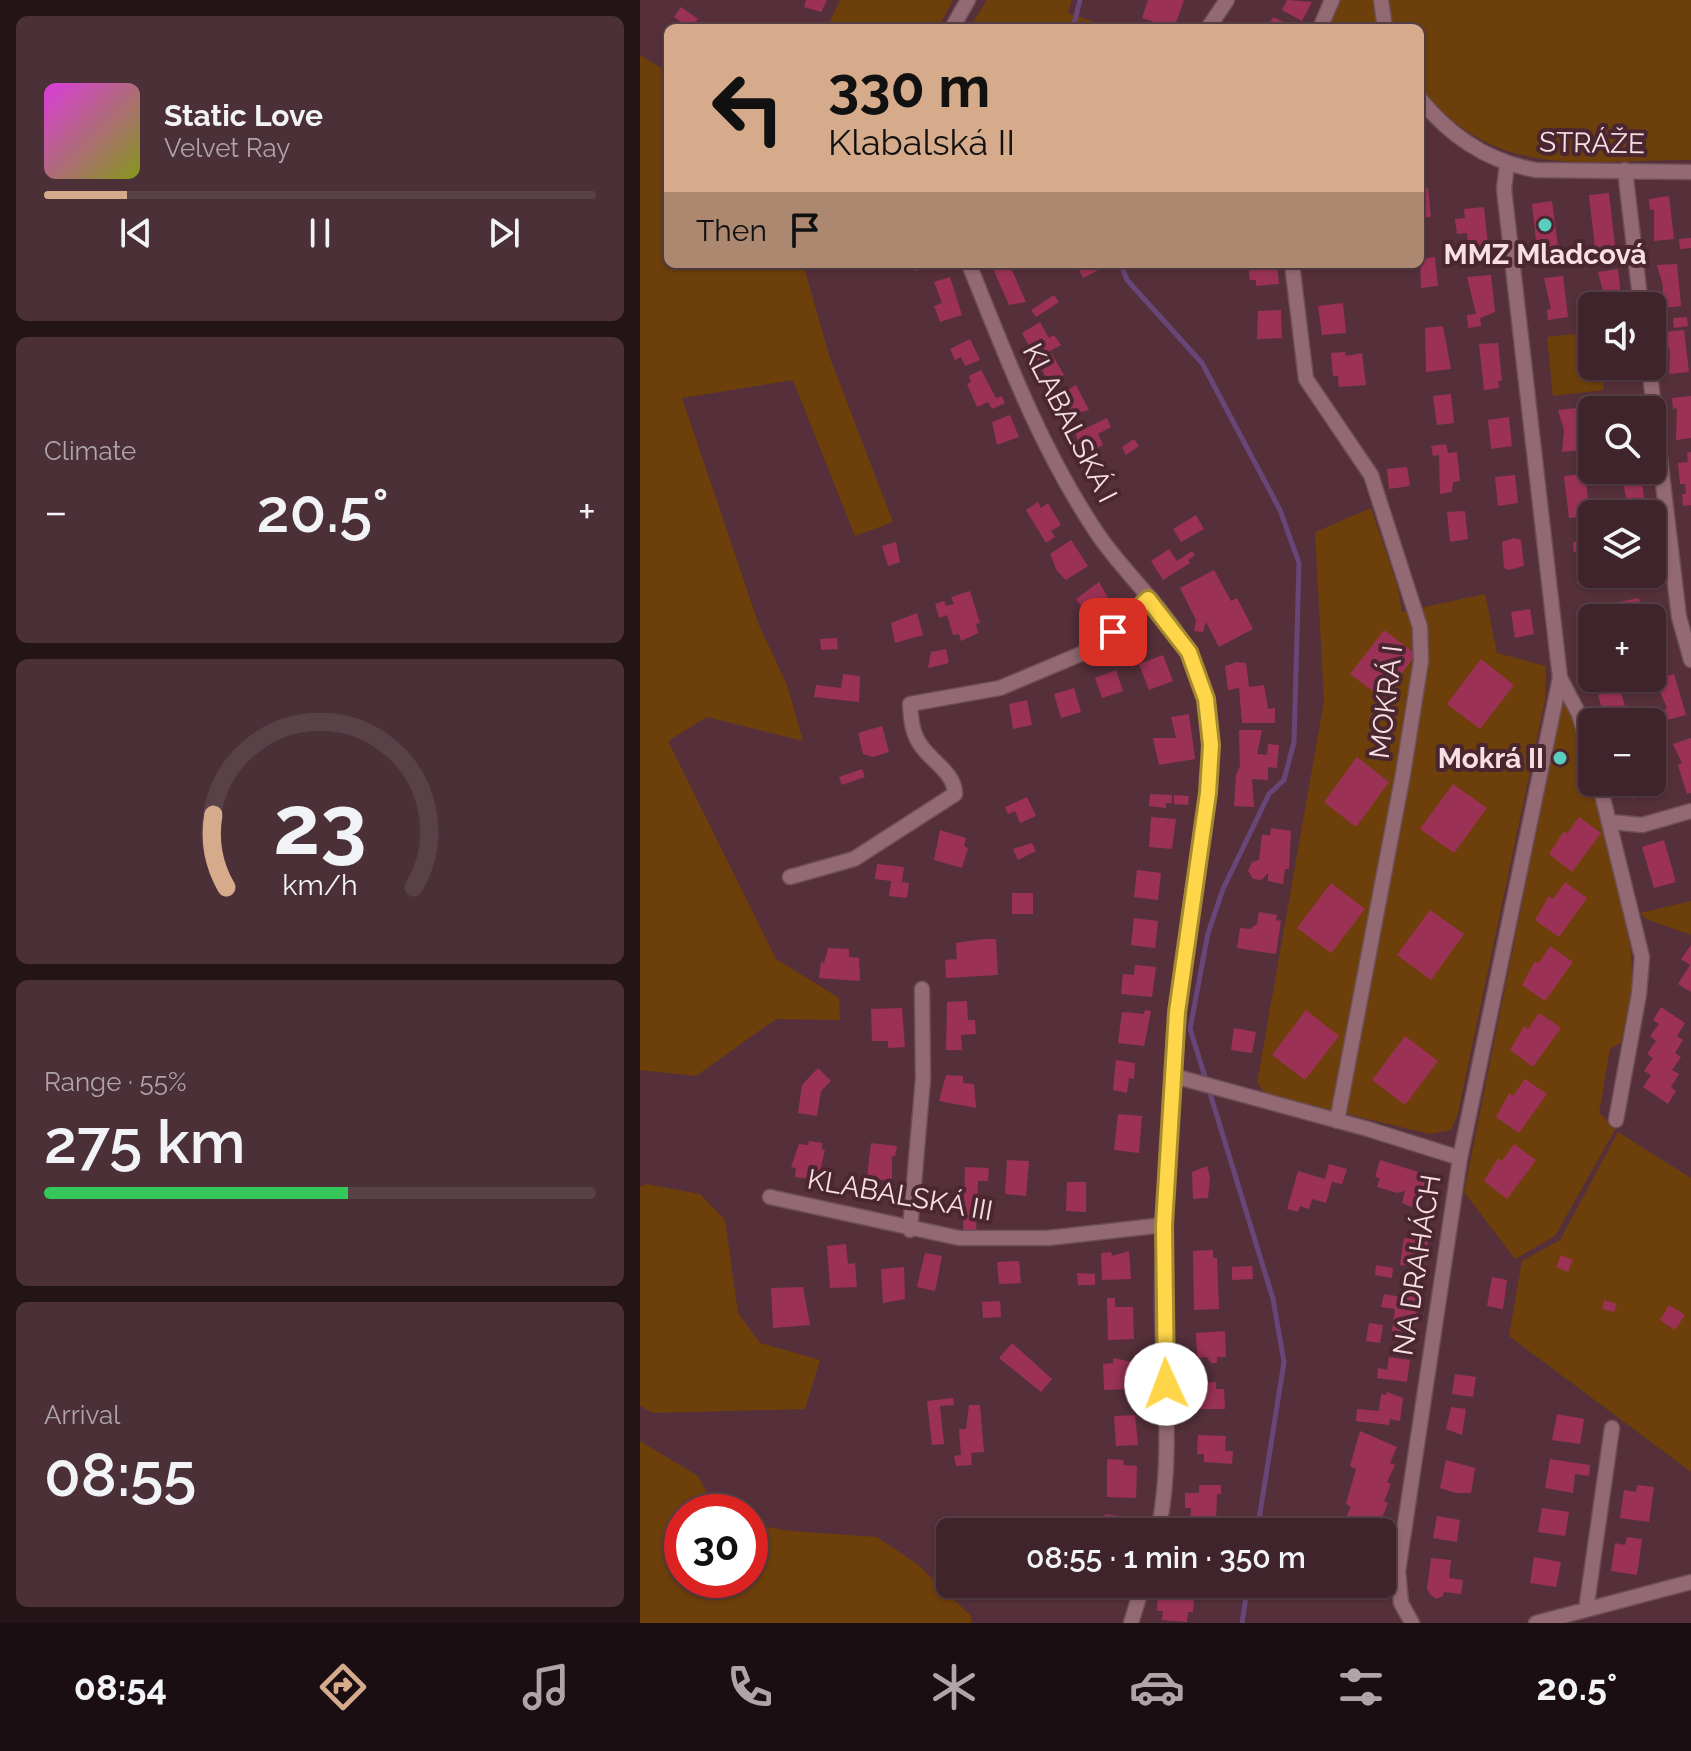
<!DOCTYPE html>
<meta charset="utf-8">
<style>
:root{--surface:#40242c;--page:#4b3038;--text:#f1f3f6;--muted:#aea4a9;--line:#594148;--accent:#d6ab8b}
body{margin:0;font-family:Raleway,sans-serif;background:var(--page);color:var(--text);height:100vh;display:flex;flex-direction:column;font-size:30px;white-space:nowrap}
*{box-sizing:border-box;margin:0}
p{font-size:26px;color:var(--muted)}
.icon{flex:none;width:44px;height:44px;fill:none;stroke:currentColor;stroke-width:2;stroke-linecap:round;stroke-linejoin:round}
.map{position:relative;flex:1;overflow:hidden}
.sheet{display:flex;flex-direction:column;gap:16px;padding:16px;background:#231418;width:640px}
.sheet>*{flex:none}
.banner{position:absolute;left:24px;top:24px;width:760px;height:244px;border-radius:12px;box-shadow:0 2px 6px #0004,0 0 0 2px var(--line);background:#d6ab8b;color:#111;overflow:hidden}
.tools{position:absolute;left:938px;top:292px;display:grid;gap:16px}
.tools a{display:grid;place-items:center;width:88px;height:88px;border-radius:12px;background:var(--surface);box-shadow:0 2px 6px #0004,0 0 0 2px var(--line);font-size:40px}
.speed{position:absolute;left:24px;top:1494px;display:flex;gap:16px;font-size:40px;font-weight:700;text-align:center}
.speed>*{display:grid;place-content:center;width:104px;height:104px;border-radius:50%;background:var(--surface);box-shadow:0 2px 6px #0004,0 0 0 2px var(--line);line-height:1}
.speed .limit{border:12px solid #d22;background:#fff;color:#111}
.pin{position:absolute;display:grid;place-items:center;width:68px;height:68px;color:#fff;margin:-34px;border-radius:16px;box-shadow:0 4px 12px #0006}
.me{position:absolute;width:88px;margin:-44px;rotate:358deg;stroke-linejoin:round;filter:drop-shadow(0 0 6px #0008)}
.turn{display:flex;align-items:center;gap:28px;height:168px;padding:0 32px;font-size:36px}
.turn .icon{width:104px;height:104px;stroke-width:2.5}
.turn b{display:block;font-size:56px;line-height:68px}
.then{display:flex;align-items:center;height:76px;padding:0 32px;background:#0003;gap:16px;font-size:30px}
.big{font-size:60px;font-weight:600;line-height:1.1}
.sheet .widget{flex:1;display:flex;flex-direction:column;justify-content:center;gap:12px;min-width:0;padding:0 28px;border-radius:12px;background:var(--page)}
.sheet .dial{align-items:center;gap:0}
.dial svg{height:208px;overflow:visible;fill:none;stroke:var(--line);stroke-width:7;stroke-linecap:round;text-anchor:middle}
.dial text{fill:var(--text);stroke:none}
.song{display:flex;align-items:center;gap:24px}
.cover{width:96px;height:96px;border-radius:12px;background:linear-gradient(135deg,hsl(300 70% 55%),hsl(70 70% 35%))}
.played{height:8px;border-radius:4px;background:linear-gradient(90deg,var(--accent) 15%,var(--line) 15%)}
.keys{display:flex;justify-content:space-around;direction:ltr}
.heat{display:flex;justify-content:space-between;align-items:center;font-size:44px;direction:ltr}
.charge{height:12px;border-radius:6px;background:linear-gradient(90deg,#34c759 55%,var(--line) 0)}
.trip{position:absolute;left:296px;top:1518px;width:460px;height:80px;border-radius:12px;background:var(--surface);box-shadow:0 2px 6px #0004,0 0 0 2px var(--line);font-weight:600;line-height:80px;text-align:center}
.dock{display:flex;height:128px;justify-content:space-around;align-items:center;background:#1a0e12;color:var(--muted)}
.dock .icon{width:56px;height:56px}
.dock .active{color:var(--accent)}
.dock b{font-size:36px;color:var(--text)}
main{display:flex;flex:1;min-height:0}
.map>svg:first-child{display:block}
</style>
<main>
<section class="sheet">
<div class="widget">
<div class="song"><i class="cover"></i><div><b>Static Love</b><p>Velvet Ray</p></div></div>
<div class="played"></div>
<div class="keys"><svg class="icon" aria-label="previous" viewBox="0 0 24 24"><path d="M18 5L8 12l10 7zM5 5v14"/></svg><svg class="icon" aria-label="pause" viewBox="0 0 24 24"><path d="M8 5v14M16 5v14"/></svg><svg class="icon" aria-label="next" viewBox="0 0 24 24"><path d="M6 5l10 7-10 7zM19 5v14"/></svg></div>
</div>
<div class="widget"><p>Climate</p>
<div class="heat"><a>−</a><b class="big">20.5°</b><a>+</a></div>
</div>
<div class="widget dial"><svg viewBox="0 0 100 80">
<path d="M14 69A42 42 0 1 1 86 69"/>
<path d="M14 69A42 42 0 0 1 9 41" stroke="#d6ab8b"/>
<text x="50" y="56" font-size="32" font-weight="700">23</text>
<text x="50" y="72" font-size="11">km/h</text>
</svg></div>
<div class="widget"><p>Range · 55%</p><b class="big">275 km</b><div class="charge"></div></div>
<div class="widget"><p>Arrival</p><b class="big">08:55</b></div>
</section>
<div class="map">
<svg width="1051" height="1623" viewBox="0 0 1051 1623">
<rect width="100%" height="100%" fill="#55303a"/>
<path fill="#6d3f0b" d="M200,0H313L298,28H187Z
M347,0H432L428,13L472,28H329Z
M698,0H736L737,28H686Z
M748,0H1051V160C944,160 853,182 780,86V28H753Z
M0,55L28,72V264H163L190,358L253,522L215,536L153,380L42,398L119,625L147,685L163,741L67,717L28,741L136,959L199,998L200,1020L136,1019L56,1076L0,1070Z
M952,332V366H961L964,390L913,396L907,337Z
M731,508L758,587L762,612L845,594L857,653L906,666L905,700L818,1113L811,1130L789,1134L626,1094L617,1083L684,701L675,532Z
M923,699L928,701C954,781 989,887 992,970C993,994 985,1020 981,1043L970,1049L959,1113L976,1128L915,1236L875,1259L824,1192Z
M1051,901V935L1006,919L1000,913Z
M978,1132L1051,1178V1472L869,1336L882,1261L920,1240Z
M6,1184L60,1194L85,1220L98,1313L120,1343L180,1360L165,1409L13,1413L0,1406V1187Z
M0,1441L58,1476L77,1512H42V1580H110V1524L150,1531L237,1537L277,1564L331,1616V1623H0Z"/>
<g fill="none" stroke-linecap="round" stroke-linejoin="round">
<path stroke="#684778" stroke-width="5" d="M433,28L440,0
M481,264L487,280L562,363L640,510L659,563L654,742L644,780L629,794L583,889L568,933L550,1029L566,1080
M569,1090L633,1299L644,1362L617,1532
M602,1623L608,1584"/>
</g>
<path fill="#9b3256" d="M166,0H187L181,12L164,7Z
M508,0H544L534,28H519L520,24L502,18Z
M647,0L672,2L662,21L642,10Z
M41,7L58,19L51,28H37L41,22L34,17Z
M633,17L657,28L628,27Z
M788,188L791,217L780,218V189Z
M969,193L975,246L955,248L949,195Z
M1029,196L1034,239L1014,241V209L1010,210L1009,199Z
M912,201L918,246L897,249L892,204Z
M844,207L849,255L830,257L827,233L817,234L815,219L825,218L824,209Z
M1051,238V248L1040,249L1039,239Z
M795,257L798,286L781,288L780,259Z
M273,264H306V266L274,271Z
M351,264H369L386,302L369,305Z
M451,264H470L443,278L439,270Z
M608,264H637L639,284L616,286V280H610Z
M1037,264L1041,306L1022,308L1023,286L1017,265Z
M978,269L982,306H962L966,303L958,272Z
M851,275L855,312L840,318L841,326L828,328L827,315L836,314L827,277Z
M923,276L928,317L908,320L907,310L911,309L904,278Z
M310,277L322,315L300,322L294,306L302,303L294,282Z
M414,295L419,302L396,317L391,310Z
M703,303L706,333L682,335L678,306Z
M641,310L642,338L617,339L618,311Z
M1047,317L1048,326L1034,328L1033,318Z
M400,322L409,338L414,335L421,345L410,351L424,375L415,380L413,376L407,379L382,333Z
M803,326L811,369L786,372L785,328Z
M1044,330L1049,372L1029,374L1030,352L1024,332Z
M330,339L340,360L325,366L321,357L315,360L310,349Z
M858,343L862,381H858L859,388L844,390L839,344Z
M705,352L706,356L722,353L726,385L699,387L698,376H693L691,353Z
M341,370L356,398L362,396L365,403L352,409L348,402L337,407L327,384L331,382L329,376Z
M436,385L449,410L428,416L417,396Z
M811,394L814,423L797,425L793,396Z
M1051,396V438L1036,440L1037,408L1033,409L1032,398Z
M993,402L994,410H973L972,405Z
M937,408L942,450L922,452L924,430L918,410Z
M370,415L379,437L357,445L352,422Z
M869,417L872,446L851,449L848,420Z
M467,418L471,427L458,434L463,445L445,454L435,433Z
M494,439L499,446L486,455L482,447Z
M806,444L808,453L817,452L820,481L813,482L812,492L800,494L799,455L793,456L791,446Z
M1051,452V505L1043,506L1042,494H1046L1045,484H1040L1038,463L1048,462L1047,453Z
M767,467L770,486L749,489L747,469Z
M980,470H1001L1005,510L985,512L983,501H987Z
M945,474L950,516L929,518L924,476Z
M875,475L878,503L858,506L855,477Z
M398,502L401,508L408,503L421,525L411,531L415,537L406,543L386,510Z
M825,511L828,539L810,542L807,512Z
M556,515L564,529L541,542L533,529Z
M874,538L881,540L884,566L869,570L864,568L862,542Z
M431,540L448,566L426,580L417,571L410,554Z
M952,540V574H956L957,582L937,584V552H934L933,542Z
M256,542L260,562L248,566L242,546Z
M529,549L537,561L552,551L555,555L548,560L550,563L523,580L511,561Z
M574,570L591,601L597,598L613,629L579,647L566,622L563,632L554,631L556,620L540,588Z
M459,582L475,610L455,626L436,599Z
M330,591L340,623L336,624L338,633L321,641L319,634L313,635L307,615L299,618L295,604L304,601L306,606L314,604L311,597Z
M999,598L1002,615L952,618V653L944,654L941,638L948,637L943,609Z
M890,609L894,634L875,638L871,612Z
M277,613L283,635L255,643L251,623Z
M744,630L776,654L743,699L710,674Z
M197,638L198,649L181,650L180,639Z
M306,649L309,663L288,668L291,652Z
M523,655L533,681L509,690L499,664Z
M841,659L874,685L840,729L807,704Z
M597,662L606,663L609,687L624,685L628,709L635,708V723H602L599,688L588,690L585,666Z
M476,670L483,691L462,698L455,678Z
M203,674L220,676L219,702L174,697L176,685L201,688Z
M1034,674L1046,715L1027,720L1024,710L1027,708L1015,680Z
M434,688L441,712L421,718L414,694Z
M980,689L986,710L990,722H973L971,714L964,716L958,695Z
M387,700L392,725L373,729L369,704Z
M549,714L555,759L519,765L513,738H536L531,717Z
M242,726L249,752L233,757L223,754L218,733Z
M599,730H622L617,754L627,755L628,744L639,745L637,768L628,767V780L612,779L614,807L594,806L596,775L600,766Z
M1051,738V793L1047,794L1038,765L1042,763L1033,744Z
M717,757L749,782L716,827L684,802Z
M222,769L225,777L202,785L199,777Z
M991,782H1008L1011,794L992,799Z
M813,784L847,808L814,853L780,829Z
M510,794L532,795V803H526V808L509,806Z
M534,795L549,796L548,805L534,804Z
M387,797L396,816L380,823L375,811L368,814L365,807Z
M511,817L536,819L532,849L509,847Z
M939,817L961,833L932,872L909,854L924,831L927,834Z
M631,828L651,831L649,869H645L643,884L628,881V873L621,880L613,879L608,871L612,862L619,860L622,835H630Z
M300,830L326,838L324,846L328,848L322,868L294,860Z
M1024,840L1036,882L1014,888L1002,847Z
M392,843L396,851L378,860L373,849Z
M237,864L264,867L262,882L269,883L267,898L249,896L251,881L235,879Z
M497,870L521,873L518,900L494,897Z
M925,882L947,898L919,937L895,920L909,896L913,899Z
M691,883L725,909L691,953L657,928Z
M372,893H393V914H372Z
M790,910L824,934L791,980L757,955Z
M619,912L637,915L636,920L641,921L636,954L597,948L600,928L610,929L617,924Z
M494,918L518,921L515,948L491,945Z
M343,939H356L358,975L306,978L305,960L317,959L316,943Z
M1051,945V992L1038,984L1050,965L1041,959Z
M910,946L933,962L905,1001L882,985L895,961L899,963Z
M188,948L209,949V957L219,958L220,981L179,978L181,962L184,963Z
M495,965L516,967L512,997L481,994L483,974L494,975Z
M327,1001L328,1020H335L336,1034L321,1035L322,1050H306L307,1002Z
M1021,1007L1045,1023L1037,1036L1043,1040L1035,1053L1041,1057L1032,1070L1039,1074L1031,1087L1036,1091L1028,1104L1003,1087L1011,1075L1004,1071L1013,1058L1007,1054L1016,1041L1010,1036L1019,1024L1013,1020Z
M262,1008L265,1047L248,1048V1041H232L231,1009Z
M505,1010L511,1011L504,1046L478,1043L482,1012L504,1014Z
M666,1010L699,1036L665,1080L632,1055Z
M899,1013L921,1028L893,1067L870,1050L884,1026L888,1029Z
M594,1028L616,1032L612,1053L591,1050Z
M765,1036L798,1061L765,1105L732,1080Z
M476,1060L495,1063L494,1079L489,1078L487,1093L473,1090Z
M178,1068L191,1081L181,1091L177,1116L158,1113L162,1085Z
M306,1075L323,1076V1083L334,1084L336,1108L299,1101Z
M885,1079L907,1094L879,1133L856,1117L869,1093L873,1096Z
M478,1114L502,1116L499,1153L474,1150Z
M169,1141L182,1143V1149L185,1150L178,1180L155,1177L156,1168L151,1167L159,1144L168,1145Z
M231,1143L257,1146L255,1156H252V1181L227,1178Z
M874,1144L896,1160L867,1199L844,1181L858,1158L862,1161Z
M367,1160L389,1161L386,1196L365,1194Z
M740,1160L791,1176L784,1198L776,1196L772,1207L762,1203L765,1191L757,1193L737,1187L740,1178L735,1177Z
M689,1164L707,1169L702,1184L692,1182L686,1203L672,1199L669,1209L660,1206L658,1212L647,1209L658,1171L685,1179Z
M567,1166L570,1177L568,1198L553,1199L552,1172Z
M325,1167L349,1168L348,1181H338L336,1233H323Z
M427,1182H446V1212L426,1211Z
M764,1238L788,1241L785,1266L760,1265Z
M206,1244L208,1264L215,1263L217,1287L190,1288L187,1246Z
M573,1250V1258H577L579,1309L554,1310L553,1251Z
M489,1251L491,1279L462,1280L461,1253L471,1252L472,1256Z
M285,1253L302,1256L295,1291L277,1287Z
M921,1255L933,1260L928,1272L916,1267Z
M379,1261L381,1283L359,1284L357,1262Z
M736,1265L753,1268L752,1278L735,1275Z
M612,1266L613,1279L592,1280V1267Z
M264,1267L265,1299L243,1303L241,1269Z
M437,1273L455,1274V1285H438Z
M852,1277L867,1280L863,1309L847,1306Z
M767,1280L780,1282L774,1337L766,1336L765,1341L751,1339L755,1309L741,1307L744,1294L761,1297Z
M163,1287L170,1325L133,1328L131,1288Z
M467,1298H475V1307H493L494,1339L468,1340Z
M964,1300L977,1304L974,1312L962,1309Z
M360,1301L361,1317L343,1318L342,1302Z
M1029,1305L1045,1315L1035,1330L1020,1320Z
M729,1323L743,1325L740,1343L726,1341Z
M585,1331L586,1357H577V1363H571L567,1357L557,1358L556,1333Z
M372,1343L412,1379L401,1392L359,1358Z
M749,1357L770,1360L767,1382L737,1378L738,1368L747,1370Z
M473,1358L492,1362L493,1389L464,1390L463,1364L473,1363Z
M815,1374L836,1377L833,1397L812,1394Z
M576,1382V1389H584L585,1409H559L558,1383Z
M747,1392L763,1398L760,1421L750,1419L749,1425L716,1421L717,1409L739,1411L741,1394L746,1395Z
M313,1398L314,1405L300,1406L304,1444L292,1445L287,1401Z
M329,1405H340L344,1452L331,1453L332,1465L316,1466L314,1456L321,1455L319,1429H326Z
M811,1407L826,1409L822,1435L806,1429Z
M917,1414L944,1419L940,1444L912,1440Z
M495,1415L498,1445L476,1446L474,1416Z
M720,1431L757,1447L750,1463L755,1465L747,1482L751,1484L744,1501L748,1503L741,1520L745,1522L741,1532H705L708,1526L703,1523L711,1507L706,1504L716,1469L710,1466Z
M558,1435L586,1436L585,1451H593L592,1464L564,1462V1454H557Z
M467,1459L484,1460L483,1465L497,1466L496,1498L467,1497Z
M910,1459L950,1465L949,1476L935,1474L933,1493L905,1488Z
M806,1460L835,1468L831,1493H816L800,1488Z
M559,1485H581V1494H577L576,1521L550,1520L551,1508H545V1493H559Z
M997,1485L1014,1487L1009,1522L980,1518L984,1490L996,1492Z
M902,1508L929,1512L925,1536L898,1532Z
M465,1514L493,1518V1532H462Z
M797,1516L820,1520L817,1542L793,1538Z
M987,1537L1002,1539L997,1575L971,1571L975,1543L985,1545Z
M894,1557L921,1562L916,1587L890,1583Z
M791,1558L811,1560L809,1578L823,1580L821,1594L804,1592L803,1596L796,1599L790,1594L787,1589Z
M454,1584H477L476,1600L454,1599Z
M531,1584L555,1585L553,1612H548L547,1622L522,1620L523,1611H517L518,1592L530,1593Z
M703,1584H734L729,1596Z"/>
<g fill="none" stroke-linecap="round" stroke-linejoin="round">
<g stroke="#6e4f58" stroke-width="17">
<path id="street" d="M741,0L745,28
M312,28L328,0
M568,28L587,0
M680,28L692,0
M780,99C810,136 849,162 896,170L1051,172
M985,170L1001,306
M329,264C366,357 402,452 459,536C491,582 542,623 559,678C580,743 565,811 555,877C542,959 536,1041 531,1124C527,1184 522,1244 522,1305C523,1382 534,1456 518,1532
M652,264L666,379L731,475L780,627L781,661L763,774L697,1121
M1009,366L1039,617L1051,660
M920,678L939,714L952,759
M959,782L1002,957L999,994L976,1120
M971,822L1002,825L1051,811
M150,877L214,859L315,794C315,774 293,762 282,747C272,734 271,720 270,704L360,688L455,648L508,599
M534,1076L728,1129L820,1158
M130,1197L319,1238H408L524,1225
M270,1230L283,1079L282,989
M946,1610L972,1428
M491,1623L503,1584
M772,1623L761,1603L758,1571L820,1158L920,678L864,189L867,164
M896,1623L1051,1582"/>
</g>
<use href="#street" stroke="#936973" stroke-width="14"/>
</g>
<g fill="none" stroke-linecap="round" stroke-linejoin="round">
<g stroke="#a68a30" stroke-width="20">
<path id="route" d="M473,632L508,599L549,652L566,699L571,745L568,793L537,1012L524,1225L526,1384"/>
</g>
<use href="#route" stroke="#ffd54a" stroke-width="14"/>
</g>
<g fill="#59cebe" stroke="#4a2630" stroke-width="3">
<circle cx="905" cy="225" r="8"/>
<circle cx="920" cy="758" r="8"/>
</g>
<g text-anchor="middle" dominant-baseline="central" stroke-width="8" stroke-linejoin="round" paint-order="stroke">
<g font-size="28" fill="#f8dfe4" stroke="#4a2630">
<text transform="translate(952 143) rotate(1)">STRÁŽE</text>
<text transform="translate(430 423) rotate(63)">KLABALSKÁ I</text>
<text transform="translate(746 702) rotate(-83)">MOKRÁ I</text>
<text transform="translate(260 1195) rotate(10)">KLABALSKÁ III</text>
<text transform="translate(777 1265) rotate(-81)">NA DRAHÁCH</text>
</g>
<g font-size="28" font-weight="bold" fill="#f8dfe4" stroke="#4a2630">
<text x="905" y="254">MMZ Mladcová</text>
<text x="904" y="758" text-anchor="end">Mokrá II</text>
</g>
</g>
</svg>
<div class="tools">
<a><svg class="icon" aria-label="sound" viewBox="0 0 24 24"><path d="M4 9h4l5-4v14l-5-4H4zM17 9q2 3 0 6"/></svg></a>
<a><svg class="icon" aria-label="search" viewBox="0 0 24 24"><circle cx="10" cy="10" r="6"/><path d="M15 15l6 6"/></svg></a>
<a><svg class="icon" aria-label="layers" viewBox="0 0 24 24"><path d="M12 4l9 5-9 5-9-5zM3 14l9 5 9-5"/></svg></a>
<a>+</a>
<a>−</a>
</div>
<div class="speed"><div class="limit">30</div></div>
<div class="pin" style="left:473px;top:632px;background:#d93025"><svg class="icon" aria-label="arrive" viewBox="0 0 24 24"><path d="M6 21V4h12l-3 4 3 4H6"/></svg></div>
<svg class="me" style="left:526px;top:1384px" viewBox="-20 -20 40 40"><circle r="19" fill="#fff"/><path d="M0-13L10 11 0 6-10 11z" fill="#ffd54a"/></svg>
<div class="trip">08:55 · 1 min · 350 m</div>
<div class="banner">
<div class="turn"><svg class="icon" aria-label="left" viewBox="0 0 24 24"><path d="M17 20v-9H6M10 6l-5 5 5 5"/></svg><div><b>330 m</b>Klabalská II</div></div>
<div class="then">Then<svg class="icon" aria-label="arrive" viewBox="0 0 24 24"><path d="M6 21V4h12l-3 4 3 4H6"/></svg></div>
</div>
</div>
</main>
<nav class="dock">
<b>08:54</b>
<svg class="icon active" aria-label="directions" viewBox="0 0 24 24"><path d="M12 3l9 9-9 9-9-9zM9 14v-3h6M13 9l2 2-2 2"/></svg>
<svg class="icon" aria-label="music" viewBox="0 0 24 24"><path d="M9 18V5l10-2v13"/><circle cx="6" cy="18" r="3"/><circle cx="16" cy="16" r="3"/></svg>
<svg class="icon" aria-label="phone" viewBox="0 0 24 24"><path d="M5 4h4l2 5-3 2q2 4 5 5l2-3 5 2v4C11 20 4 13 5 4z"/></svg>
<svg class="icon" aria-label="climate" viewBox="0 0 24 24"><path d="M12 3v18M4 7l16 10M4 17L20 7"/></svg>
<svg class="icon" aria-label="car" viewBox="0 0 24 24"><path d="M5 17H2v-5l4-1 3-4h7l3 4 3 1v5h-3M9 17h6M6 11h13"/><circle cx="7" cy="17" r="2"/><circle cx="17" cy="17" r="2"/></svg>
<svg class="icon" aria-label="filters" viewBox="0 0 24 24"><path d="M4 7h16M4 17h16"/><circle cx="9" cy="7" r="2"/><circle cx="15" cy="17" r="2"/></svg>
<b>20.5°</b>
</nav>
